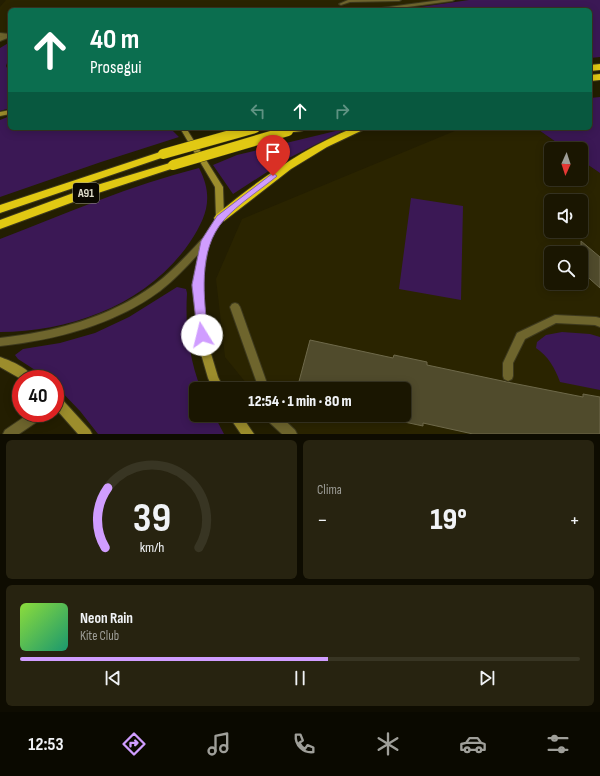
<!DOCTYPE html>
<html lang="it">
<meta charset="utf-8">
<style>
:root{--surface:#1a1601;--page:#272310;--text:#f1f3f6;--muted:#9f9f99;--line:#383523;--accent:#d09dff}
body{margin:0;font-family:"Sofia Sans Condensed",sans-serif;background:var(--page);color:var(--text);height:100vh;display:flex;flex-direction:column;font-size:15px;white-space:nowrap}
*{box-sizing:border-box;margin:0}
p{font-size:13px;color:var(--muted)}
.icon{flex:none;width:22px;height:22px;fill:none;stroke:currentColor;stroke-width:2;stroke-linecap:round;stroke-linejoin:round}
.map{position:relative;height:434px;overflow:hidden}
.side{display:flex;flex-direction:column;gap:6px;padding:6px;background:#0e0c01;flex:1}
.side>*{flex:none}
.banner{position:absolute;left:8px;top:8px;width:584px;height:122px;border-radius:6px;box-shadow:0 2px 10px #0003,0 0 0 1px var(--line);background:#0b6e4f;color:#fff;overflow:hidden}
.needle{width:26px;rotate:183deg}
.buttons{position:absolute;left:544px;top:142px;display:grid;gap:8px}
.buttons a{display:grid;place-items:center;width:44px;height:44px;border-radius:6px;background:var(--surface);box-shadow:0 2px 10px #0003,0 0 0 1px var(--line);font-size:20px}
.speed{position:absolute;left:12px;top:370px;display:flex;gap:8px;font-size:20px;font-weight:700;text-align:center}
.speed>*{display:grid;place-content:center;width:52px;height:52px;border-radius:50%;background:var(--surface);box-shadow:0 2px 10px #0003,0 0 0 1px var(--line);line-height:1}
.speed .limit{border:6px solid #d22;background:#fff;color:#111}
.pin{position:absolute;display:grid;place-items:center;width:34px;height:34px;color:#fff;margin:-41px -17px;border-radius:50% 50% 50% 0;rotate:-45deg;box-shadow:0 0 4px #0007}
.pin .icon{rotate:45deg}
.me{position:absolute;width:44px;margin:-22px;rotate:351deg;stroke-linejoin:round;filter:drop-shadow(0 0 3px #0008)}
.turn{display:flex;align-items:center;gap:14px;height:84px;padding:0 16px;font-size:18px}
.turn .icon{width:52px;height:52px;stroke-width:2.5}
.turn b{display:block;font-size:28px;line-height:34px}
.lanes{display:flex;align-items:center;height:38px;padding:0 16px;background:#0003;justify-content:center;gap:20px;direction:ltr}
.lanes .off{opacity:.35}
.big{font-size:30px;font-weight:800;line-height:1.1}
.side .widget{flex:1;display:flex;flex-direction:column;justify-content:center;gap:6px;min-width:0;padding:0 14px;border-radius:6px;background:var(--page)}
.side .dial{align-items:center;gap:0}
.dial svg{height:104px;overflow:visible;fill:none;stroke:var(--line);stroke-width:7;stroke-linecap:round;text-anchor:middle}
.dial text{fill:var(--text);stroke:none}
.song{display:flex;align-items:center;gap:12px}
.cover{width:48px;height:48px;border-radius:6px;background:linear-gradient(135deg,hsl(90 70% 55%),hsl(160 70% 35%))}
.played{height:4px;border-radius:2px;background:linear-gradient(90deg,var(--accent) 55%,var(--line) 55%)}
.keys{display:flex;justify-content:space-around;direction:ltr}
.heat{display:flex;justify-content:space-between;align-items:center;font-size:22px;direction:ltr}
.side .tiles{flex:1;display:grid;gap:6px;grid-template-columns:1fr 1fr}
.widget:last-child{grid-column:span 2}
.trip{position:absolute;left:189px;top:382px;width:222px;height:40px;border-radius:6px;background:var(--surface);box-shadow:0 2px 10px #0003,0 0 0 1px var(--line);font-weight:800;line-height:40px;text-align:center}
.tab-bar{display:flex;height:64px;justify-content:space-around;align-items:center;background:#0a0900;color:var(--muted)}
.tab-bar .icon{width:28px;height:28px}
.tab-bar .selected{color:var(--accent)}
.tab-bar b{font-size:18px;color:var(--text)}
.map>svg:first-child{display:block}
</style>
<div class="map">
<svg width="600" height="434" viewBox="0 0 600 434">
<rect width="100%" height="100%" fill="#231e01"/>
<path fill="#2a2400" fill-rule="evenodd" d="M6,0H452L374,10H10V35L0,40V7Z
M462,128H536L566,149H551V179H581V160L600,173V434H288L273,415H404V389H251L225,357L216,279L242,219ZM551,201H581V231H551ZM551,253H581V283H551Z"/>
<path fill="#3b1855" d="M469,0H600V57L590,58V10H399Z
M10,42V54L6,66L10,74V108L0,111V48Z
M600,97V173L581,160V149H566L536,128H590V98Z
M10,116V128H170L179,137L101,162L0,197V120Z
M348,128L287,159L233,194L213,165L237,155Z
M199,168C214,197 207,216 190,242C149,303 72,332 0,332V239C65,214 131,185 199,168Z
M411,198L463,206L461,300L399,289Z
M177,287L186,289L187,293C185,326 189,358 201,389H196V415H214L224,434H98L80,411L55,385V379H49L18,359L15,355L23,349L60,343L95,333L129,317Z
M562,332L590,334L600,337V390L560,382C555,368 548,356 536,348L537,342L546,335Z"/>
<path fill="#504b2c" stroke="#6e694a" d="M581,241L600,257V288L581,271Z
M310,340L393,358L394,355L427,362V365L507,382L583,397V394L600,397V434H473L423,423V426L386,418V415H404V389H297Z"/>
<g fill="none" stroke-linecap="round" stroke-linejoin="round">
<g stroke="#3d391d" stroke-width="2">
<path id="lane" d="M348,0H401L399,1L350,2L341,5L339,4Z
M0,33L10,34V36L0,37Z
M205,238L208,239L209,241L208,243C193,260 178,277 160,291C114,325 56,340 0,346V338C54,332 109,318 154,285C172,272 187,255 202,239Z
M235,303L238,304L240,307L269,389H259L230,307L232,304Z
M555,315L596,317L600,318V327L595,325L556,323L525,339L513,363V376L512,379L508,381L504,379L503,376V363L517,333Z
M267,415H279L295,430L297,434H282L270,423Z"/>
</g>
<g stroke="#3d391d" stroke-width="2">
<path id="street" d="M441,0H454L452,1L385,10H372L374,9Z
M10,33V37L0,41V37Z
M30,413H46L44,417L19,434H3L5,430Z"/>
</g>
<g stroke="#3d391d" stroke-width="2">
<path id="secondary" d="M10,110V114L0,116V112Z
M180,128H186L223,187L224,218L209,241L202,285L209,347L218,377L224,389H213L208,378L199,347L192,285L201,241L216,218L215,187Z
M0,357C11,361 29,368 34,379H21L0,367Z
M55,395L59,396L90,430L92,434H78L55,408Z
M228,415H241L254,434H241Z"/>
</g>
<g stroke="#3d391d" stroke-width="2">
<path id="highway" d="M600,64V70L590,71V65Z
M600,74V80L590,81V75Z
M288,128H307L302,131L284,133L283,131L284,129Z
M353,128H367L327,147L291,169L224,221H216L214,218L216,215C258,180 302,149 353,128Z
M163,151L167,152L168,154L167,156L0,213V205Z
M173,162L178,165L177,167L95,194L0,229V220L87,188Z"/>
</g>
<use href="#lane" fill="#6e652d" fill-rule="evenodd"/>
<use href="#street" fill="#6e652d" fill-rule="evenodd"/>
<use href="#secondary" fill="#9c8d2c" fill-rule="evenodd"/>
<use href="#highway" fill="#e1c913" fill-rule="evenodd"/>
<g stroke="#3d391d" stroke-width="11" stroke-linecap="butt">
<path id="highway-bridge" d="M163,154L255,128
M173,165L288,131"/>
</g>
<use href="#highway-bridge" stroke="#e1c913" stroke-width="10"/>
</g>
<path fill="#d09dff" stroke="#8766a6" d="M273,173L277,176L276,177C260,190 237,205 224,220C197,250 204,299 208,335L206,338L202,340L198,338L192,285L201,241L217,216Z"/>
<g text-anchor="middle" dominant-baseline="central" stroke-width="4" stroke-linejoin="round" paint-order="stroke">
<rect fill="#0a0801" stroke="#9f9d8e" stroke-width="1" x="73" y="183" width="26" height="20" rx="3"/>
<g font-size="12" font-weight="bold" fill="#dfddcb">
<text x="86" y="193">A91</text>
</g>
</g>
</svg>
<div class="buttons">
<a><svg class="needle" viewBox="-14 -14 28 28"><path d="M0-13l5 13h-10z" fill="#e53935"/><path d="M0 13l5-13h-10z" fill="#9f9f99"/></svg></a>
<a><svg class="icon" aria-label="sound" viewBox="0 0 24 24"><path d="M4 9h4l5-4v14l-5-4H4zM17 9q2 3 0 6"/></svg></a>
<a><svg class="icon" aria-label="search" viewBox="0 0 24 24"><circle cx="10" cy="10" r="6"/><path d="M15 15l6 6"/></svg></a>
</div>
<div class="speed"><div class="limit">40</div></div>
<div class="pin" style="left:273px;top:176px;background:#d93025"><svg class="icon" aria-label="arrive" viewBox="0 0 24 24"><path d="M6 21V4h12l-3 4 3 4H6"/></svg></div>
<svg class="me" style="left:202px;top:335px" viewBox="-20 -20 40 40"><circle r="19" fill="#fff"/><path d="M0-13L10 11 0 6-10 11z" fill="#d09dff"/></svg>
<div class="trip">12:54 · 1 min · 80 m</div>
<div class="banner">
<div class="turn"><svg class="icon" aria-label="ahead" viewBox="0 0 24 24"><path d="M12 20V5M6 11l6-6 6 6"/></svg><div><b>40 m</b>Prosegui</div></div>
<div class="lanes"><svg class="icon off" aria-label="left" viewBox="0 0 24 24"><path d="M17 20v-9H6M10 6l-5 5 5 5"/></svg><svg class="icon" aria-label="ahead" viewBox="0 0 24 24"><path d="M12 20V5M6 11l6-6 6 6"/></svg><svg class="icon off" aria-label="right" viewBox="0 0 24 24"><path d="M7 20v-9h11M14 6l5 5-5 5"/></svg></div>
</div>
</div>
<section class="side">
<div class="tiles">
<div class="widget dial"><svg viewBox="0 0 100 80">
<path d="M14 69A42 42 0 1 1 86 69"/>
<path d="M14 69A42 42 0 0 1 16 23" stroke="#d09dff"/>
<text x="50" y="56" font-size="32" font-weight="700">39</text>
<text x="50" y="72" font-size="11">km/h</text>
</svg></div>
<div class="widget"><p>Clima</p>
<div class="heat"><a>−</a><b class="big">19°</b><a>+</a></div>
</div>
<div class="widget">
<div class="song"><i class="cover"></i><div><b>Neon Rain</b><p>Kite Club</p></div></div>
<div class="played"></div>
<div class="keys"><svg class="icon" aria-label="previous" viewBox="0 0 24 24"><path d="M18 5L8 12l10 7zM5 5v14"/></svg><svg class="icon" aria-label="pause" viewBox="0 0 24 24"><path d="M8 5v14M16 5v14"/></svg><svg class="icon" aria-label="next" viewBox="0 0 24 24"><path d="M6 5l10 7-10 7zM19 5v14"/></svg></div>
</div>
</div>
</section>
<nav class="tab-bar">
<b>12:53</b>
<svg class="icon selected" aria-label="directions" viewBox="0 0 24 24"><path d="M12 3l9 9-9 9-9-9zM9 14v-3h6M13 9l2 2-2 2"/></svg>
<svg class="icon" aria-label="music" viewBox="0 0 24 24"><path d="M9 18V5l10-2v13"/><circle cx="6" cy="18" r="3"/><circle cx="16" cy="16" r="3"/></svg>
<svg class="icon" aria-label="phone" viewBox="0 0 24 24"><path d="M5 4h4l2 5-3 2q2 4 5 5l2-3 5 2v4C11 20 4 13 5 4z"/></svg>
<svg class="icon" aria-label="climate" viewBox="0 0 24 24"><path d="M12 3v18M4 7l16 10M4 17L20 7"/></svg>
<svg class="icon" aria-label="car" viewBox="0 0 24 24"><path d="M5 17H2v-5l4-1 3-4h7l3 4 3 1v5h-3M9 17h6M6 11h13"/><circle cx="7" cy="17" r="2"/><circle cx="17" cy="17" r="2"/></svg>
<svg class="icon" aria-label="filters" viewBox="0 0 24 24"><path d="M4 7h16M4 17h16"/><circle cx="9" cy="7" r="2"/><circle cx="15" cy="17" r="2"/></svg>
</nav>
